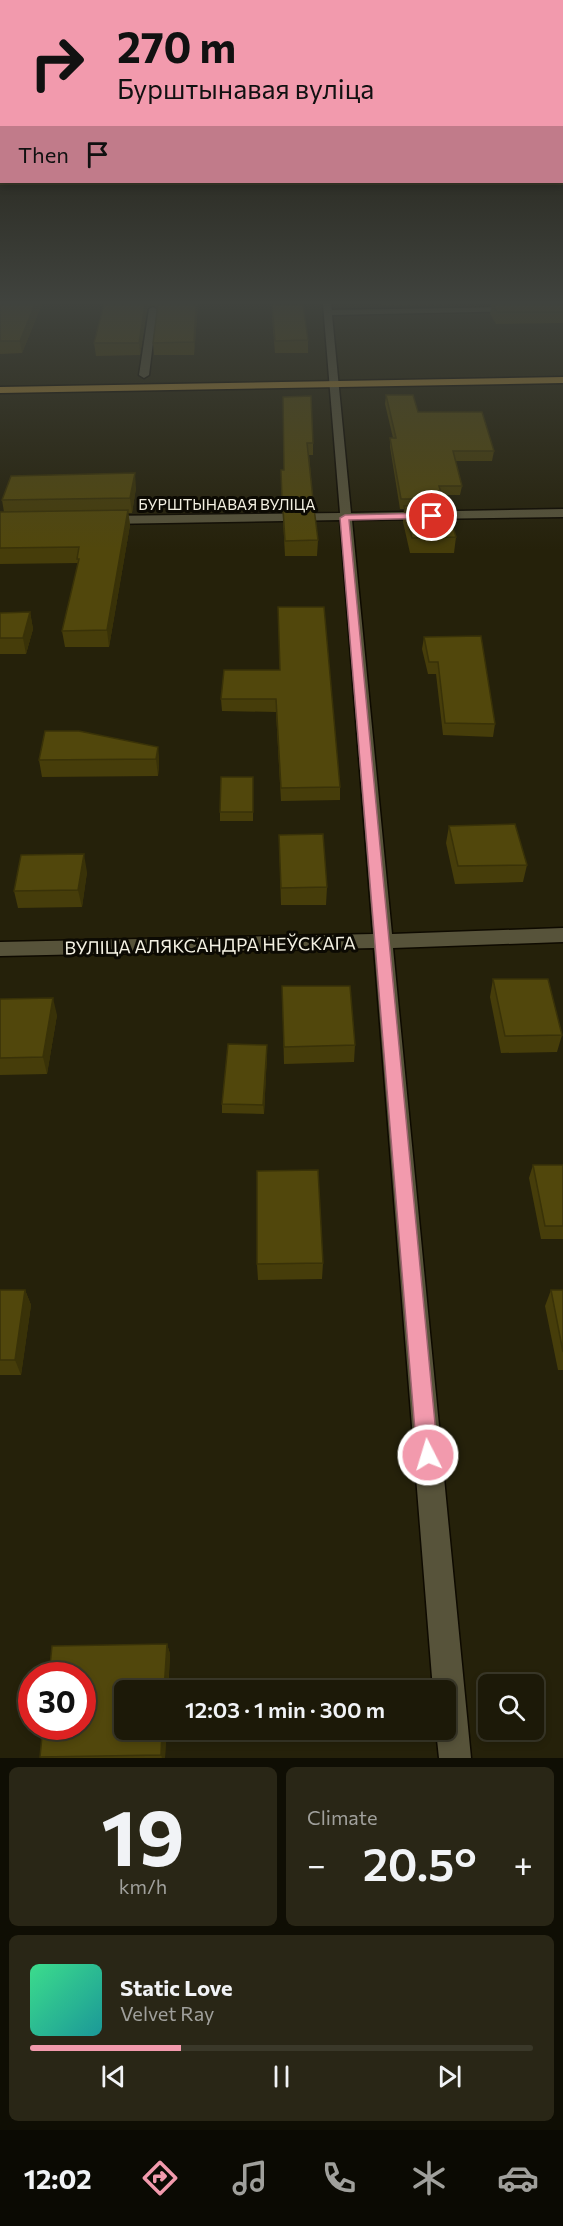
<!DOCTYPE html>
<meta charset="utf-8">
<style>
:root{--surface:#1c1908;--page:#292616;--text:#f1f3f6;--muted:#a0a09c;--line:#3a3829;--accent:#f29aad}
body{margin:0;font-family:Commissioner,sans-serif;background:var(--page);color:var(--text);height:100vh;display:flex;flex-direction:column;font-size:22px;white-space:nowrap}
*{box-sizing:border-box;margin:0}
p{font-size:20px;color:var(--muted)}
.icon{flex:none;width:33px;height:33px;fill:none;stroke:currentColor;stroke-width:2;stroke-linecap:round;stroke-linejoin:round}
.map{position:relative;height:1758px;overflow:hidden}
.panel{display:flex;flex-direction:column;gap:9px;padding:9px;background:#0f0e04;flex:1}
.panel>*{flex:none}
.banner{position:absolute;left:0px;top:0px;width:564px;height:183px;box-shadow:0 3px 9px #0003,0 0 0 2px var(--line);background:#f29aad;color:#111;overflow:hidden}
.buttons{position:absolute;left:478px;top:1674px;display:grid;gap:12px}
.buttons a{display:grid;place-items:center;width:66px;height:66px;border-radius:9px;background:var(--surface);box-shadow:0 3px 9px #0003,0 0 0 2px var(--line);font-size:30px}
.speed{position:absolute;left:18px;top:1662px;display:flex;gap:12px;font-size:30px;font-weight:700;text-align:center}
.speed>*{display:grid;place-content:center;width:78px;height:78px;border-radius:50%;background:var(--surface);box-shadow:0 3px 9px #0003,0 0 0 2px var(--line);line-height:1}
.speed .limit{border:9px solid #d22;background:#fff;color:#111}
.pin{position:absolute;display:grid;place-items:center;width:51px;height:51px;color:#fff;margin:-26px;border:3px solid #fff;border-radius:50%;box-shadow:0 2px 6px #0007}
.me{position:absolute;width:66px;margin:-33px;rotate:355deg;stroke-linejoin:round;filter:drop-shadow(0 0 4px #0008)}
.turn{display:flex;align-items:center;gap:21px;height:126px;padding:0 18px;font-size:27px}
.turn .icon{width:78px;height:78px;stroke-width:2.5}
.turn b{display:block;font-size:42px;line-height:51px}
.then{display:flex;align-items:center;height:57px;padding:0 18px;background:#0003;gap:12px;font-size:22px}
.big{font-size:45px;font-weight:600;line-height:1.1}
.panel .widget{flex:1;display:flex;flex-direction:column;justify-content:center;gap:9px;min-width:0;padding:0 21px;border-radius:9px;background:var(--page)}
.panel .dial{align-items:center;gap:0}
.dial b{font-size:78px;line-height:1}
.song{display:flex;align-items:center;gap:18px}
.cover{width:72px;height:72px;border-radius:9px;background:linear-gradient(135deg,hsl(150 70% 55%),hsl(180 70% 35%))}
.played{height:6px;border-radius:3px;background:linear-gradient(90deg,var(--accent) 30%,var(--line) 30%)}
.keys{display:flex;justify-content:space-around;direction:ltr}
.heat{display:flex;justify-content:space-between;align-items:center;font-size:33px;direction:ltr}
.panel .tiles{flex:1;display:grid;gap:9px;grid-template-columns:1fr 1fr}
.widget:last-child{grid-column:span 2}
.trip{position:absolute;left:114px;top:1680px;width:342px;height:60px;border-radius:9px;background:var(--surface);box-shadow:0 3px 9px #0003,0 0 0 2px var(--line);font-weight:600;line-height:60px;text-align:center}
.tabs{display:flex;height:96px;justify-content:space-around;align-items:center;background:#0b0a03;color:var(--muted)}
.tabs .icon{width:42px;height:42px}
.tabs .selected{color:var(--accent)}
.tabs b{font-size:27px;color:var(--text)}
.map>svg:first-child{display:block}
</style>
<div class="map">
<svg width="563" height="1758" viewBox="0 0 563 1758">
<rect width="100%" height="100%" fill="#25210a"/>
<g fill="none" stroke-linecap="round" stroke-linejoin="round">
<g stroke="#0e0a00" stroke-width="3">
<path id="minor" d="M323,304H331L332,310L563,306V310L332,315L351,513L563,509V517L352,520L392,934L563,928V942L393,948L471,1758H439L436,1730H446V1690H433L374,948L0,956V942L373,934L340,520L106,524L100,520L106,516L340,513Z
M153,307L157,309L149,375L144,378L139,375L149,309Z"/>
</g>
<g stroke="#0e0a00" stroke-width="3">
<path id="primary" d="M563,377V383L0,393V387Z"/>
</g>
<use href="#minor" fill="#57533a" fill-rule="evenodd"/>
<use href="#primary" fill="#a68231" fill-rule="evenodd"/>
</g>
<path fill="#463d0a" d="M0,304H42L22,353L0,354Z
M104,304H198L194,355H154L153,343L157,308L152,305L147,309L140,355L96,356L94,343Z
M382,304H563V323L496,324L490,314L492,304L382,305Z
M272,305L308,340V353H275L272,318Z
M386,395L494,451L492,461H455L462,486L460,495H442L443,499L442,506L456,537L454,553H410L403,522L404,509H400L390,447V438H393L385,404Z
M283,397L313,443V455H309L313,499V508L318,540L317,556H285L281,482V470H284Z
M136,488L132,513H128L130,525L109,647H65L62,631L78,563L0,564V512H4L2,500Z
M278,607L340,787V800L281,801L276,712L222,711L221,699L280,670Z
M30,612L33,629L26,654H0V613Z
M424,637L495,724L493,737L443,735L436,674H428L422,649Z
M158,747L159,764L158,776L42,777L39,760Z
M253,777V821H220V812Z
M449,826L527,865L523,882L455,884L446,843Z
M279,835L327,887L326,905H281Z
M87,872L82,907L18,908L14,891Z
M493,979L562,1035L557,1052L501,1053L490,997Z
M282,986L355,1045L354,1062L284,1064Z
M0,999L57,1015L47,1074L0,1075Z
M267,1054L264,1114L222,1113V1104Z
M533,1165H563V1239H541L529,1178Z
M323,1263L322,1279L258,1280L257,1264Z
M0,1290H25L31,1305L21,1375H0Z
M551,1290H563V1370H558L545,1306Z
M167,1644L170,1654L165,1758H41L40,1757Z"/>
<path fill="#393208" d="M35,304H42L22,353L20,341Z
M145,304H152V305L147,309L140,355L139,343Z
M196,304H198L194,355V342Z
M135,473L136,488L132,513L130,498Z
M128,510L130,525L109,647L107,630Z
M30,612L33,629L26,654L23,638Z
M158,747L159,764L158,776L156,759Z
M84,854L87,872L82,907L78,890Z
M53,998L57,1015L47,1074L43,1057Z
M267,1045V1054L264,1114L263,1105Z
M25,1290L31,1305L21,1375L15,1360Z
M167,1644L170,1654L168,1690H164Z
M162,1730H166L165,1758H162L161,1755Z"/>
<path fill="#51470c" stroke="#393208" stroke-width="1.5" d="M0,304H35L20,341H0Z
M104,304H145L139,343H94Z
M158,304H196L194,342L153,343Z
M493,304H563V312H497Z
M272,305H303L308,340L275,341Z
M386,395H413L418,412H482L494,451H453L462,486H439L443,499H401L390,438H396Z
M311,396L313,443H307L313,499H282L281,470H284L283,397Z
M135,473L130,498L2,500L11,476Z
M404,506H447L456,537L412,538Z
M283,508H314L318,540L285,541Z
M128,510L107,630L62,631L79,559H77L79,547L0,548V512Z
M278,607H324L340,787L281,788L276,699H221L224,670H280Z
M30,612L23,638H0V613Z
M481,636L495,724L445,723L438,662H429L424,637Z
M45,731H79L158,747L156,759L39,760Z
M221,777H253V812H220Z
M515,824L527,865L458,866L449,826Z
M323,834L327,887L281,888L279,835Z
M84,854L78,890L14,891L21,855Z
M493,979H548L562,1035L505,1036Z
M282,986H350L355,1045L284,1047Z
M53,998L43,1057L0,1058V999Z
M228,1044L267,1045L263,1105L222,1104Z
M533,1165H563V1226H545Z
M318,1170L323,1263L257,1264V1171Z
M0,1290H25L15,1360H0Z
M551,1290H563V1352Z
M167,1644L164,1690H124V1730H162L161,1755L40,1757L43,1726H82V1676H49L52,1646Z"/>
<linearGradient id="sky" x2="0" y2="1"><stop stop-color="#141206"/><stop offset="0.55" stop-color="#40433e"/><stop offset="1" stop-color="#40433e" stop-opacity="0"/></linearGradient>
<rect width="563" height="550" fill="url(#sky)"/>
<path fill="#f29aad" stroke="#9d6470" stroke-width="1.5" d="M432,513L435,514V518L349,520L438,1455L435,1462L428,1465L420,1462L417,1455L340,518L345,515Z"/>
<g text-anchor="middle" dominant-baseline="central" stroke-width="6" stroke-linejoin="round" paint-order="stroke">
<g font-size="15" fill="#f4f1e3" stroke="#0c0a03">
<text x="227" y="504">БУРШТЫНАВАЯ ВУЛІЦА</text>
</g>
<g font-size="18" fill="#f4f1e3" stroke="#0c0a03">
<text transform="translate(210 945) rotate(-1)">ВУЛІЦА АЛЯКСАНДРА НЕЎСКАГА</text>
</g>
</g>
</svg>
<div class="buttons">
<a><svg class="icon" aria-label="search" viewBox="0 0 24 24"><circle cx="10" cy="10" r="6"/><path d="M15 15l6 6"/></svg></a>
</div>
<div class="speed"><div class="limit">30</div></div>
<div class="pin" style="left:432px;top:516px;background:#d93025"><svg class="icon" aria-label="arrive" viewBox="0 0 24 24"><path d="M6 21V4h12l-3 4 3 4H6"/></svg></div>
<svg class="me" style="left:428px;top:1455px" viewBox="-20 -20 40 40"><circle r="17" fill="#f29aad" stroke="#fff" stroke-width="3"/><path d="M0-11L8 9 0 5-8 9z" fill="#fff"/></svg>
<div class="trip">12:03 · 1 min · 300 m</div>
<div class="banner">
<div class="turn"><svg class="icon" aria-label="right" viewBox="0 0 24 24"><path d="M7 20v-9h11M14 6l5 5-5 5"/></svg><div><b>270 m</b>Бурштынавая вуліца</div></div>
<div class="then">Then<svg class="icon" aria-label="arrive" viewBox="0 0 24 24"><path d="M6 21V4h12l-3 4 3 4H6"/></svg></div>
</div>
</div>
<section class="panel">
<div class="tiles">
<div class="widget dial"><b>19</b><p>km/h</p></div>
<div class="widget"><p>Climate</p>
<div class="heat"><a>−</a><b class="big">20.5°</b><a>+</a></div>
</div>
<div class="widget">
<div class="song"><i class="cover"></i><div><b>Static Love</b><p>Velvet Ray</p></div></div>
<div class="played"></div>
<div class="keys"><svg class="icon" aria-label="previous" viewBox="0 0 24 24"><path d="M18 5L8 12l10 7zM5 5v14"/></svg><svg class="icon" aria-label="pause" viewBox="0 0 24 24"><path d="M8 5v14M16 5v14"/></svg><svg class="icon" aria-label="next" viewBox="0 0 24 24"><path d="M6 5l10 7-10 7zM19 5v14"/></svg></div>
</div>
</div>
</section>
<nav class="tabs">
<b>12:02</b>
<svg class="icon selected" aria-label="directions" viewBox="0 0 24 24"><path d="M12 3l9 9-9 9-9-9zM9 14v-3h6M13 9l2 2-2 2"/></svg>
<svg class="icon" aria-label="music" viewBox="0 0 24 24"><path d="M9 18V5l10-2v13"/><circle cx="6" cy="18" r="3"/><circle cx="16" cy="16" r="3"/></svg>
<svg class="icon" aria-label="phone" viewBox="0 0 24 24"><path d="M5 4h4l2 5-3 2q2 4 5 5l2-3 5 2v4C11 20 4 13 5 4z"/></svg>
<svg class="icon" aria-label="climate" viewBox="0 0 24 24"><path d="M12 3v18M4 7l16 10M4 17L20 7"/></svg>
<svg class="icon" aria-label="car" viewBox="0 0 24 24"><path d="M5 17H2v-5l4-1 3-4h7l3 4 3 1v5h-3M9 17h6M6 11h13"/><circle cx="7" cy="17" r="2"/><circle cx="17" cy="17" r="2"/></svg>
</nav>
